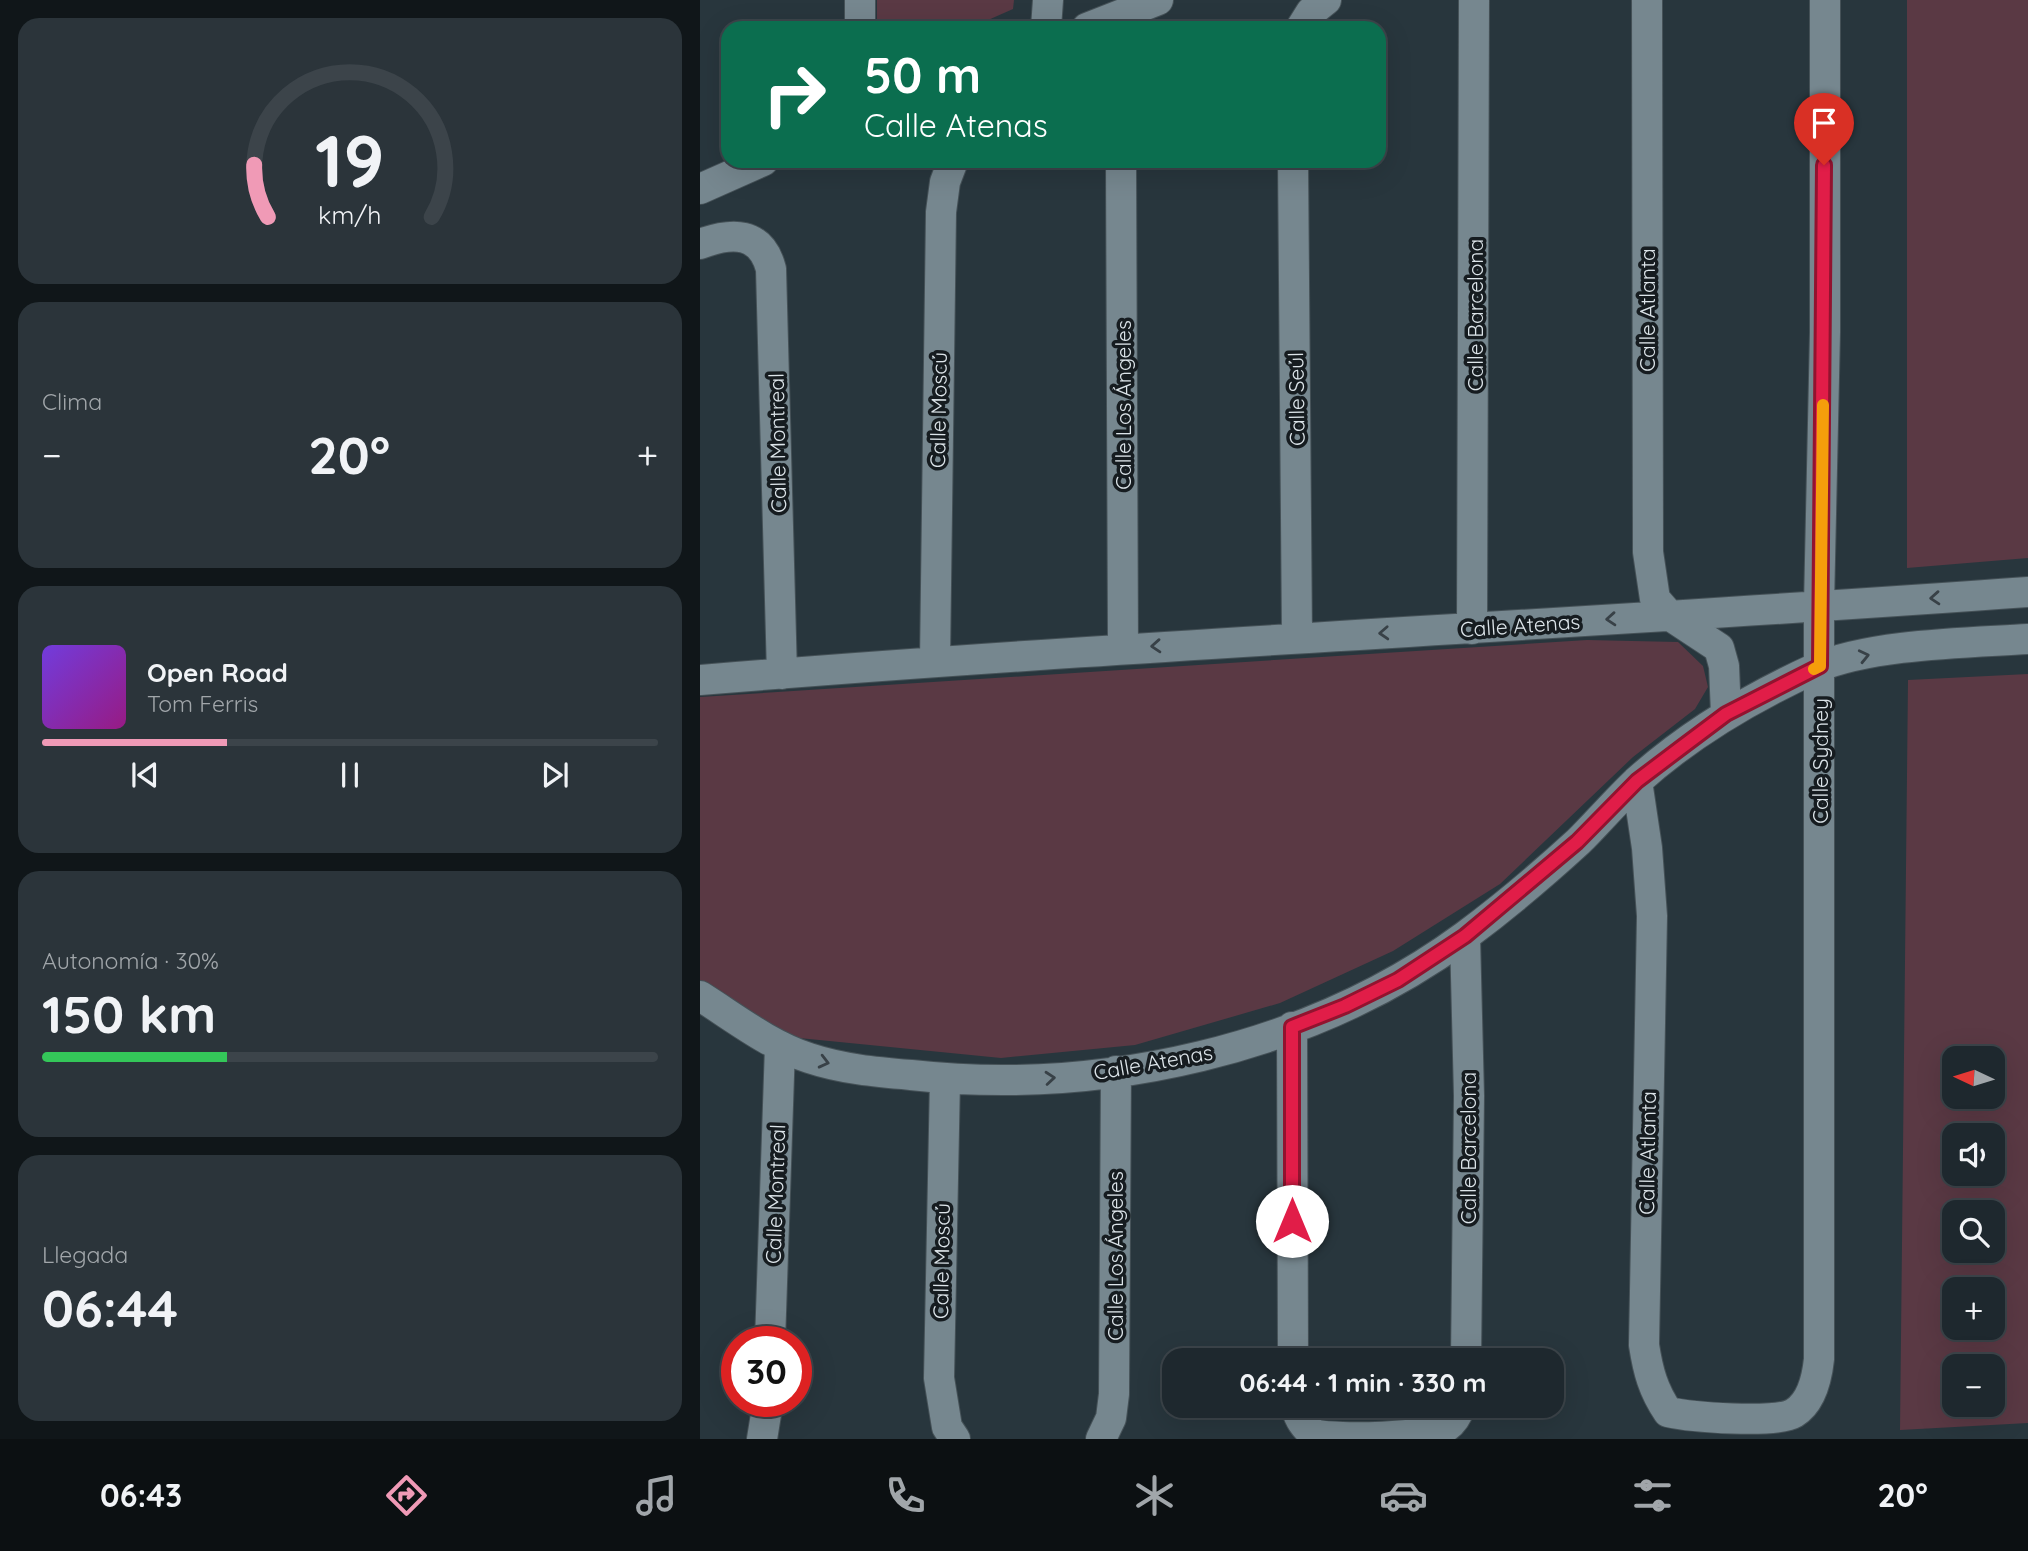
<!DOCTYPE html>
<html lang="es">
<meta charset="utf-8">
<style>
:root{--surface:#1e282e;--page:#2b343a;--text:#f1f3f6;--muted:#a1a6aa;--line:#3c444a;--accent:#f09ab6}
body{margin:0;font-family:Quicksand,sans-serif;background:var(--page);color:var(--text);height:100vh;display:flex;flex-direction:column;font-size:26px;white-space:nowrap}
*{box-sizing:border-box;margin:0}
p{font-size:23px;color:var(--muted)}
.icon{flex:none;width:38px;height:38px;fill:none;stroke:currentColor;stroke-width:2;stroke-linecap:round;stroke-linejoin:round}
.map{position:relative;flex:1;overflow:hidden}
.side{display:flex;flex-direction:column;gap:18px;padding:18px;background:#101619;width:700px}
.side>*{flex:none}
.guide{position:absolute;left:21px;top:21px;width:665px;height:147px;border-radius:21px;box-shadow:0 7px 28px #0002,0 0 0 2px var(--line);background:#0b6e4f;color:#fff;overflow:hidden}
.needle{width:46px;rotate:274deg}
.fabs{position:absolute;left:1242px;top:1046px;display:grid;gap:14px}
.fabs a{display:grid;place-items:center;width:63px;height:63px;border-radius:14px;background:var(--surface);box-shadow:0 7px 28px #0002,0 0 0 2px var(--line);font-size:35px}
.speed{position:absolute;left:21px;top:1326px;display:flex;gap:14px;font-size:35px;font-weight:700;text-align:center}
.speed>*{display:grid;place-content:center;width:91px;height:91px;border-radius:50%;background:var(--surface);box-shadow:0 7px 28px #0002,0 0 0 2px var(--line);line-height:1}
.speed .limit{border:10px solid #d22;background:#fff;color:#111}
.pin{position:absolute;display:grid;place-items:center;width:60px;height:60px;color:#fff;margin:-72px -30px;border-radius:50% 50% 50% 0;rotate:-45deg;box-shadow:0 0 7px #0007}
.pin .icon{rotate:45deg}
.me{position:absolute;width:77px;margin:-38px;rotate:0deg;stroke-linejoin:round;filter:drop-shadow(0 0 5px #0008)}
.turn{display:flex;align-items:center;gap:24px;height:147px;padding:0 28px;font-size:32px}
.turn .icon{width:91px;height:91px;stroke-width:2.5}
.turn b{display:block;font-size:49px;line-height:60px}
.big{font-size:52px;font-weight:700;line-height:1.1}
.side .tile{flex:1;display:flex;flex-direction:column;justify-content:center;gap:10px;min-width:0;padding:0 24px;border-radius:21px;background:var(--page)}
.side .dial{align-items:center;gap:0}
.dial svg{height:182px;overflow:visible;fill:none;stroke:var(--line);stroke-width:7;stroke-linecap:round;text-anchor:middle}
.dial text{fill:var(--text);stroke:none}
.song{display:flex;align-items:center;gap:21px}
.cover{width:84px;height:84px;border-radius:10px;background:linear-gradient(135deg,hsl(260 70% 55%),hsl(310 70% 35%))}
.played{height:7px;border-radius:4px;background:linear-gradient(90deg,var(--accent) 30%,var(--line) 30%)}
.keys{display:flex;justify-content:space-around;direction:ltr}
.heat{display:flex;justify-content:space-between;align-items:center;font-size:38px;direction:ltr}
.charge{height:10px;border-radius:5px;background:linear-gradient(90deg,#34c759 30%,var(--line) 0)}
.trip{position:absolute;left:462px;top:1348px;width:402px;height:70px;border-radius:21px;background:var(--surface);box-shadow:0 7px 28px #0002,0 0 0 2px var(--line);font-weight:700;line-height:70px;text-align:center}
.dock{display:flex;height:112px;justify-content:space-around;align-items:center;background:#0c1012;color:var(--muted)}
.dock .icon{width:49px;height:49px}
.dock .on{color:var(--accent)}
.dock b{font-size:32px;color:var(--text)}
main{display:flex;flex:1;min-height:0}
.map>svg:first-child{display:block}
</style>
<main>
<section class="side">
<div class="tile dial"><svg viewBox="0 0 100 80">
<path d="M14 69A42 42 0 1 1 86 69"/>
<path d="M14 69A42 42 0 0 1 8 46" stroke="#f09ab6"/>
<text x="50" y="56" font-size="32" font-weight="700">19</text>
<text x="50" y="72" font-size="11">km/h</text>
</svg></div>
<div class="tile"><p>Clima</p>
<div class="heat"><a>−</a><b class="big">20°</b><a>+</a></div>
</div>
<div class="tile">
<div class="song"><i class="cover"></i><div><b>Open Road</b><p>Tom Ferris</p></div></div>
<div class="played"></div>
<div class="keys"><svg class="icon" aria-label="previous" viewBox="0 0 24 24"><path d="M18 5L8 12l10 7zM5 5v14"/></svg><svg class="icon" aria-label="pause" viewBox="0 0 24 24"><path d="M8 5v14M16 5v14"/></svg><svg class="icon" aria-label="next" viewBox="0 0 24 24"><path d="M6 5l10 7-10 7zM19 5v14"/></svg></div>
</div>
<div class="tile"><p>Autonomía · 30%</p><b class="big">150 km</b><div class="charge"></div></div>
<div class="tile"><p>Llegada</p><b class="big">06:44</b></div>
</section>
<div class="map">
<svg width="1328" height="1439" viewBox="0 0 1328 1439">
<rect width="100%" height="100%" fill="#28363d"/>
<path fill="#5a3944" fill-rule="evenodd" d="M177,0H314L313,9L270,28H177Z
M1207,0H1328V558L1207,568Z
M887,640L978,642L1003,666L1008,687L995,709L933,757L800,884L693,951L580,1003L435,1045L301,1058L99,1038L0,992V697Z
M1328,674V1423L1200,1430L1208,680ZM1255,1059H1293V1097H1255ZM1255,1136H1293V1174H1255ZM1255,1213H1293V1251H1255ZM1255,1290H1293V1328H1255ZM1255,1367H1293V1405H1255Z"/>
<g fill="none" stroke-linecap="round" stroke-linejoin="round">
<g stroke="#455157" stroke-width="32">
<path id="minor" d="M160,0V28
M947,0L948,552L955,599L969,615L1019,648L1024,666L1026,714
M346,28L348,0
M387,28L458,0
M601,28L611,12L626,0
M421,161L423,648
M593,161L597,637
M0,189L63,161
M0,244C32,232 61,231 71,269L82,674
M772,629L774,0
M235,660L241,212L245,182L253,161
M0,680C442,644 885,624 1328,592
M937,781L947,848L952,916L944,1345C948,1371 953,1390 968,1412C990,1417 1076,1424 1094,1413C1112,1402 1117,1378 1119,1359V605L1125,332V0
M765,936L769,1096L766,1360
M0,996C35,1018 69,1045 109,1058C142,1069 176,1072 211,1075C401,1096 610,1050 765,936C804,907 843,874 879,841C898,822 916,801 936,782C988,735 1052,697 1116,668C1172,644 1266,643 1328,639
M592,1027L593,1360
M245,1079L239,1378L247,1427L255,1439
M70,1342L80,1046
M595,1405C599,1418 604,1429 617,1435C635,1439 730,1438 746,1427C754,1422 758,1414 761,1405
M62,1439L68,1402
M401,1439L411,1418L414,1394L416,1071"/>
</g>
<use href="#minor" stroke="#76878f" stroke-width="30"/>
</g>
<defs><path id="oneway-chevron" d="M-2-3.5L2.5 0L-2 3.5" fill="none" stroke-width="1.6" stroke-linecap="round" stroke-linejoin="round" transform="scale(1.75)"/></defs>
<g stroke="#384147">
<use href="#oneway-chevron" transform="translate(1235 598) rotate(176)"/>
<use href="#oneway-chevron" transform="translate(911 619) rotate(176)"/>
<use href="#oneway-chevron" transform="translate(684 633) rotate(177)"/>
<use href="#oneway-chevron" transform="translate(456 646) rotate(176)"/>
<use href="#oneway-chevron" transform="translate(1164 656) rotate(-13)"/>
<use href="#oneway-chevron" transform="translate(124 1062) rotate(14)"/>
<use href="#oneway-chevron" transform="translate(350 1078) rotate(-5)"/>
</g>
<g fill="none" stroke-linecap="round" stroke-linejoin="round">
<g stroke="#92132f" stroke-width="18">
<path id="route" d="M592,1221V1027L645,1006L698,980L765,936L877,842L937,781L982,747L1026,714L1120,666L1124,165"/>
</g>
<use href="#route" stroke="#e11d48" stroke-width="12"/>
<path stroke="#f59e0b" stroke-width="12" d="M1114,669L1120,666L1123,405"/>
</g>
<g text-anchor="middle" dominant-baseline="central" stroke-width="7" stroke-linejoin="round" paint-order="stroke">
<g font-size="21" fill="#dde5ea" stroke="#161c20">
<text transform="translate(947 310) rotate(-90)">Calle Atlanta</text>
<text transform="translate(775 315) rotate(-90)">Calle Barcelona</text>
<text transform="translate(596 399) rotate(-91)">Calle Seúl</text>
<text transform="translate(423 405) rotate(-90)">Calle Los Ángeles</text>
<text transform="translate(238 410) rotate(-89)">Calle Moscú</text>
<text transform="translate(77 443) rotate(-91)">Calle Montreal</text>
<text transform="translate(820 625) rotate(-4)">Calle Atenas</text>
<text transform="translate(1120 761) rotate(-90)">Calle Sydney</text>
<text transform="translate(453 1062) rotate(-10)">Calle Atenas</text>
<text transform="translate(768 1148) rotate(-90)">Calle Barcelona</text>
<text transform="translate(947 1153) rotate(-89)">Calle Atlanta</text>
<text transform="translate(75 1194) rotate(-88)">Calle Montreal</text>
<text transform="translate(415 1256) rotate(-90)">Calle Los Ángeles</text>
<text transform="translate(241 1261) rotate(-89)">Calle Moscú</text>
</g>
</g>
</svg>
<div class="fabs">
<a><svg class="needle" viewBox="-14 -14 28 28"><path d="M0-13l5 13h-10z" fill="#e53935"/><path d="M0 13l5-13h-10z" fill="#a1a6aa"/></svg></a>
<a><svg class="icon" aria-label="sound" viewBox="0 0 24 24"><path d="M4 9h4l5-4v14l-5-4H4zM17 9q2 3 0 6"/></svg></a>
<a><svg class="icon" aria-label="search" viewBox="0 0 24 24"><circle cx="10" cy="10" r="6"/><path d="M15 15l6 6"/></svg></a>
<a>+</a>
<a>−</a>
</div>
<div class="speed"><div class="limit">30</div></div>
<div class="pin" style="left:1124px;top:165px;background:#d93025"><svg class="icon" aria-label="arrive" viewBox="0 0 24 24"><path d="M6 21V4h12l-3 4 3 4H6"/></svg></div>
<svg class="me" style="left:592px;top:1221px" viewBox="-20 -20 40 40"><circle r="19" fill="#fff"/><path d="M0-13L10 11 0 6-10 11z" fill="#e11d48"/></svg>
<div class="trip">06:44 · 1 min · 330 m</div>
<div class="guide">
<div class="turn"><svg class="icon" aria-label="right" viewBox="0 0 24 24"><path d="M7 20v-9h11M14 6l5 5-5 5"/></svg><div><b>50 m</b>Calle Atenas</div></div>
</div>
</div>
</main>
<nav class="dock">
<b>06:43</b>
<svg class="icon on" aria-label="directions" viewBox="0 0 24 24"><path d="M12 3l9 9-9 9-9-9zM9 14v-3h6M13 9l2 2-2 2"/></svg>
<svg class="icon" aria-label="music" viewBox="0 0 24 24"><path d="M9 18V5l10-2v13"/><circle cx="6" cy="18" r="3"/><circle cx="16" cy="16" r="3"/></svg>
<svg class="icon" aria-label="phone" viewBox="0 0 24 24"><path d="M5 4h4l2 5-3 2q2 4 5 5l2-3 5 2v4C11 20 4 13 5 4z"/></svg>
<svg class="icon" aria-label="climate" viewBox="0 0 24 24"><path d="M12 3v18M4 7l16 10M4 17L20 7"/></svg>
<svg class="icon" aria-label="car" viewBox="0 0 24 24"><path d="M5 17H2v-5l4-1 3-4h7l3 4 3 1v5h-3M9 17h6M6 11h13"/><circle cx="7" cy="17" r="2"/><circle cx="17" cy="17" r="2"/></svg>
<svg class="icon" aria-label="filters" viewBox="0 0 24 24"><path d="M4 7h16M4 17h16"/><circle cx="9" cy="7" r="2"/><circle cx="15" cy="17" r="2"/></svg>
<b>20°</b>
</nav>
